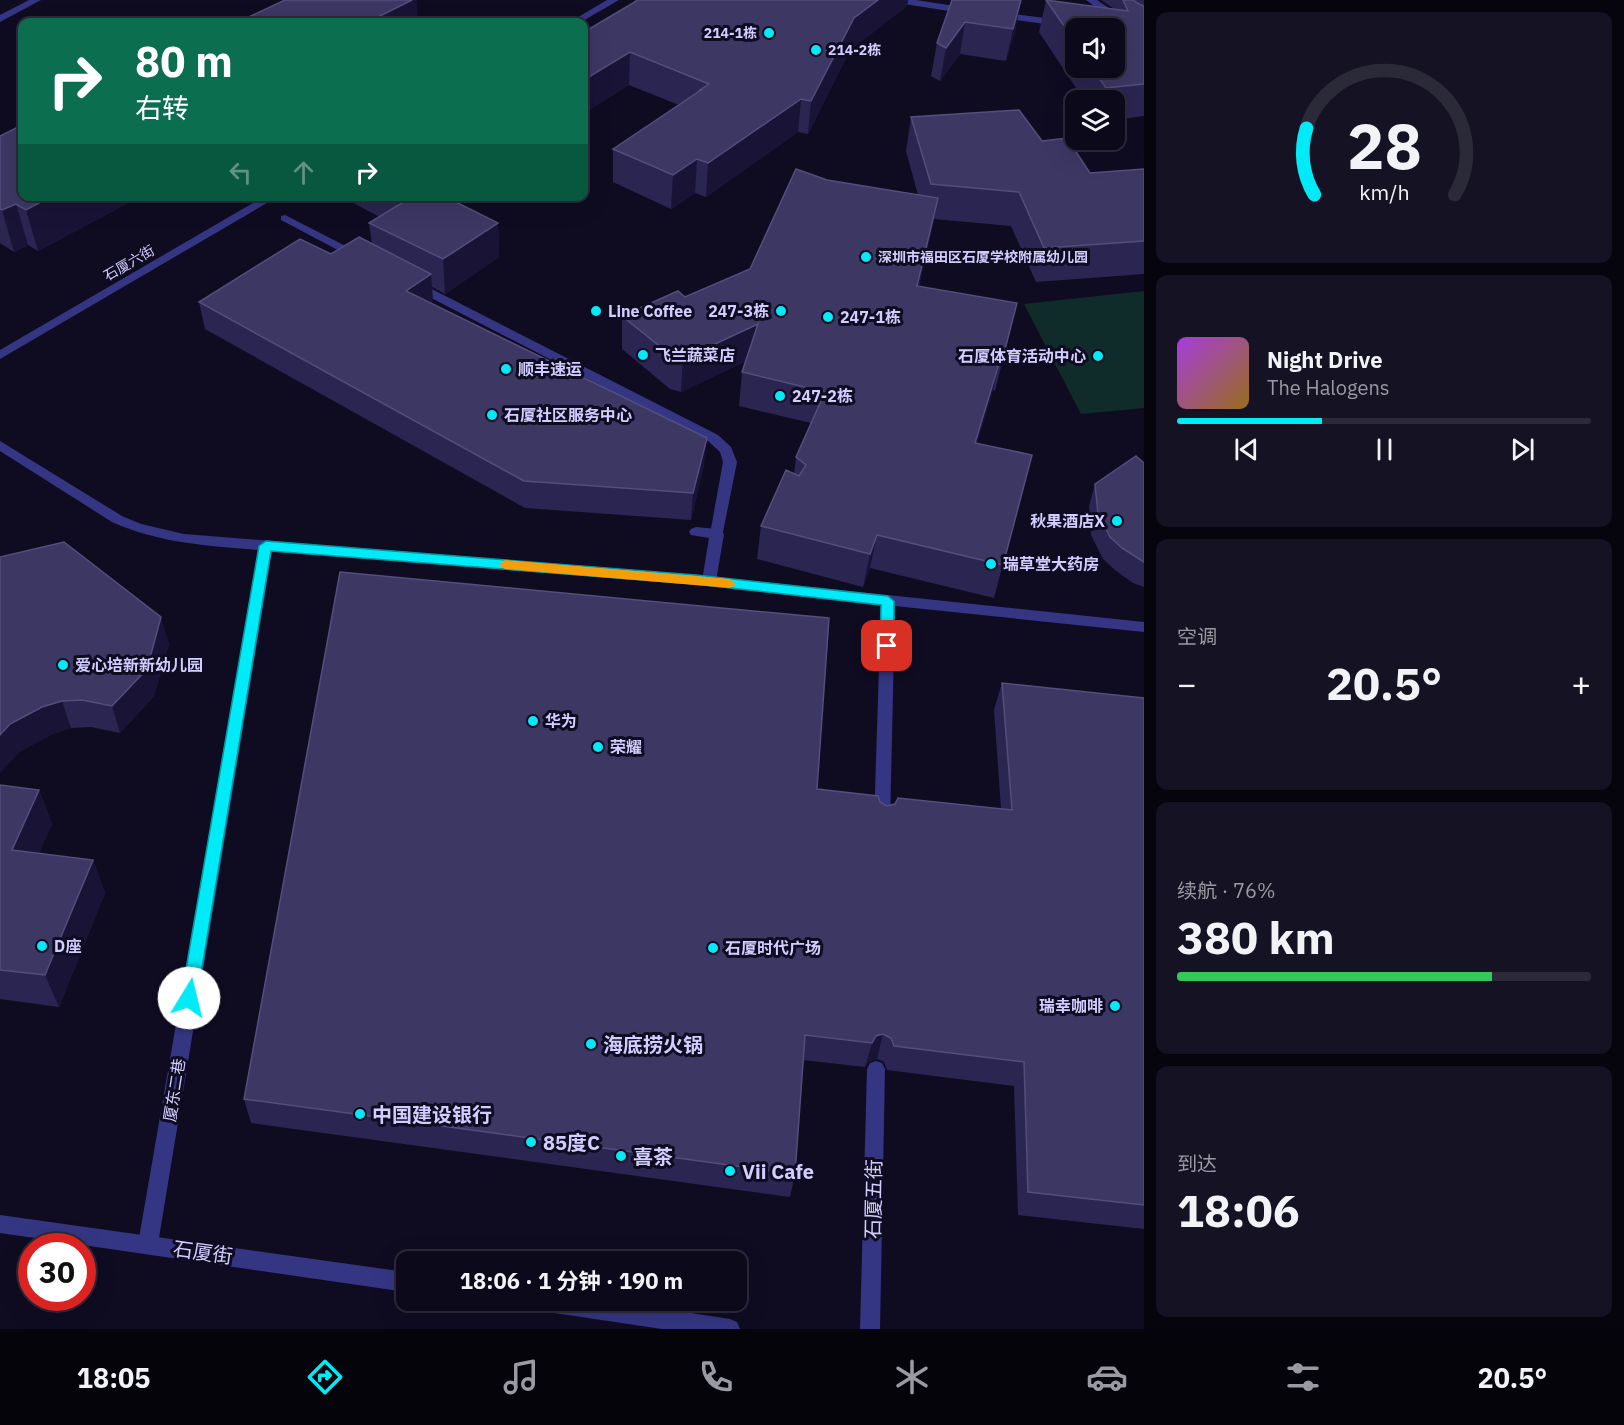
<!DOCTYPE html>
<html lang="zh">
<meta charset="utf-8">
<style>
:root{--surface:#0b091a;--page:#141223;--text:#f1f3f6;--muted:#9a9aa2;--line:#2b2a39;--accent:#00eaf8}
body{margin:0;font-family:"IBM Plex Sans","Noto Sans SC",sans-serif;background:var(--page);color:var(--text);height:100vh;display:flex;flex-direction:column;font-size:22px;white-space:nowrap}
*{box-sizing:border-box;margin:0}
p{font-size:20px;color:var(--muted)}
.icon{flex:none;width:33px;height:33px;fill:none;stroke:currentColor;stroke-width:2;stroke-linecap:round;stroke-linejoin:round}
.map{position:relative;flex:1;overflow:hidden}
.details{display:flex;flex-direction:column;gap:12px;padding:12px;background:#06050e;width:480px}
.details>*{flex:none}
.banner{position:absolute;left:18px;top:18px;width:570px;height:183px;border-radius:12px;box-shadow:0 6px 24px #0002,0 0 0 2px var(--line);background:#0b6e4f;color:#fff;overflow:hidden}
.fabs{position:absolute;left:1065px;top:18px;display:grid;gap:12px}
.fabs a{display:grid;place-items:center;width:60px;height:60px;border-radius:12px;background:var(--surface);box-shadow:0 6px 24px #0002,0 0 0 2px var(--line);font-size:30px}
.speed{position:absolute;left:18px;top:1233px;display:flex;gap:12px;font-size:30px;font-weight:700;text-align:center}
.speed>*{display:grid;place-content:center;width:78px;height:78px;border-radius:50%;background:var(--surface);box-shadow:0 6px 24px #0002,0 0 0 2px var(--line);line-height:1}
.speed .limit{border:9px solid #d22;background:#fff;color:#111}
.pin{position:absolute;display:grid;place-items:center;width:51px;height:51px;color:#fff;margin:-26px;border-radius:12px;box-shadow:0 3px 9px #0006}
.me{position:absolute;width:66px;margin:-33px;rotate:9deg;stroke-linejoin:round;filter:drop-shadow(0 0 4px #0008)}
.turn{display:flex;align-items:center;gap:21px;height:126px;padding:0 18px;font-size:27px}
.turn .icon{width:78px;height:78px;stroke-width:2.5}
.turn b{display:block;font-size:42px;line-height:51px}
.lanes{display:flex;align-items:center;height:57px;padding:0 18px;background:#0003;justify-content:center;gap:30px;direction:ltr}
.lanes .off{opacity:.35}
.big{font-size:45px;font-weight:700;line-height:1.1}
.details .tile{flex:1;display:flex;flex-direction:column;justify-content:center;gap:9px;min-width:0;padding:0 21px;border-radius:12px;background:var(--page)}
.details .dial{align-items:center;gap:0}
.dial svg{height:156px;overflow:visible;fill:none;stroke:var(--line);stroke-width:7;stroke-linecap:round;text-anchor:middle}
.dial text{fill:var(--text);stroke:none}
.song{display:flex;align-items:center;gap:18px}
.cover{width:72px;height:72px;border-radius:9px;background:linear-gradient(135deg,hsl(280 70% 55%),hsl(40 70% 35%))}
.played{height:6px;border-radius:3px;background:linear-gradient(90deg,var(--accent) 35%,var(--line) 35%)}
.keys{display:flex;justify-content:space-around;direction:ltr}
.heat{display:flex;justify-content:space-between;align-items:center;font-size:33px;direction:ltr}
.charge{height:9px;border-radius:4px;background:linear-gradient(90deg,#34c759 76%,var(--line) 0)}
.trip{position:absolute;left:396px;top:1251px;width:351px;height:60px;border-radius:12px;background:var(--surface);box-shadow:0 6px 24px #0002,0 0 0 2px var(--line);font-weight:700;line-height:60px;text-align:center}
.dock{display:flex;height:96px;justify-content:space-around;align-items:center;background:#04040a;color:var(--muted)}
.dock .icon{width:42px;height:42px}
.dock .selected{color:var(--accent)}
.dock b{font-size:27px;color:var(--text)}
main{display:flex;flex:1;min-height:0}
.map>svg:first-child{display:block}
</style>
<main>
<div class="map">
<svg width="1144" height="1329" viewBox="0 0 1144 1329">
<rect width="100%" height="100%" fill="#0f0c22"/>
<path fill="#0f2c2a" d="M1144,291V408L1081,414L1024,304Z"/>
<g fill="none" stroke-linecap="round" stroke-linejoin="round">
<path fill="#353683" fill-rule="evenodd" d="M696,527L717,529L724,534L716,581L709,586L702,581L709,538L691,535L689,532L691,529Z"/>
<path fill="#353683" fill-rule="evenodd" d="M285,215L363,255L365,257L359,261L355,259L281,220V216Z
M416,281L718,435L731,447L737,462L722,537L717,539L710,534L723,462L720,452L708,441L412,288V282Z"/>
<path fill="#353683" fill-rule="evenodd" d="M607,0H619L581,22H570Z
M893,0H916L968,8L973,11L968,14L898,3Z
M1086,0H1097L1144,32V39L1131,34Z
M998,12L1060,20L1065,23L1060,26L995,17L993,15Z
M265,196H279L0,359V350Z
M0,441L122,516L141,524L184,534L697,575L1144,622V632L895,606L890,823L888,828L882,830L876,828L874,823L881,605L697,585L272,551L158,1244L155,1251L148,1254L141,1251L138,1244L258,550C208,546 159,543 112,522L0,451Z
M876,1061L882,1063L885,1069L880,1329H860L867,1069L870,1063Z"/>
<path fill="#353683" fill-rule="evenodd" d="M29,0H41L0,22V15Z
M0,1215L406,1272V1292L0,1233Z
M524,1300H606L730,1319L737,1322L740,1329H662L534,1310L527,1307Z"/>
</g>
<path fill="#2b2551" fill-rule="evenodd" d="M635,0H908L907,6L850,50L808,134L798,132L706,197L695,193L671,209L613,182V149L679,105L629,85L584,113Z
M952,0L1016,27L1006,61L960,54L940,81L931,76L937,43Z
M1046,0L1113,9V8L1101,0H1144V116L1114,120V100H1084L1039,32ZM1076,28L1114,68H1076Z
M911,117L1042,141L1090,173L1144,169V274L1036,282L1011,226L934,219L919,286L1009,336L995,391L993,390L977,443L1032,455L994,598L870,568L863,587L757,559L761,526L794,474L796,457L811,423L739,406L742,372L746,361L681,392L670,389L622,349V316L685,297L750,269L827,180L918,195L906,151Z
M0,136L22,196H141L38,251L28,245L14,252L0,243Z
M340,196H449L447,198L498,223L499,257L445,294L432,287L433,301L431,303L704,465L691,520L525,508L205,329L199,302L331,254L372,244L369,223L380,217Z
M1144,463V587L1133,583L1115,570L1103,559L1091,535L1089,506L1095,484Z
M0,557L169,644L154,696L120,733L91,727L71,728L52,734L21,751Z
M1002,683L1144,698V1229L1018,1215L1014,1086L887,1070L884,1062L877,1059L869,1061L865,1067L803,1060L795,1174L790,1197L251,1123L244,1099L817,789L880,802L887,806L1001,809L994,710Z
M0,785L39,790L52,824L39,853L93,860L105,893L59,1007L0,999Z"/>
<path fill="#191336" d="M412,0H417L418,22H368Z
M878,0H908L907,6L850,50L808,134L811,101L854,18Z
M1021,0L1016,27L1006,61L1013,29Z
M965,22L960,54L940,81L946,48Z
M630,52L629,85L584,113V80Z
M801,99L798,132L706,197L708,163Z
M697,159L695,193L671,209L673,175Z
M52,196H141L38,251L26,210Z
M397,196H449L400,227Z
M938,198L932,230L911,319L917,286Z
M16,204L28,245L14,252L2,210Z
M498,223L499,257L445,294L443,259Z
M431,274L433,301L409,318L406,291Z
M1017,303L1009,336L995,391L1003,357Z
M758,324L754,357L681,392L683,359Z
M1001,357L993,390L967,476L975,443Z
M707,438L704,465L691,520L693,493Z
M877,535L870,568L863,587L870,554Z
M161,617L169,644L154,696L120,733L112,706Z
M62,701L71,728L52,734L21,751L0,773V735L10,724L42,707Z
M39,790L52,824L26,883L12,850Z
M93,860L105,893L59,1007L45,975Z
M883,1034L877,1059L869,1061L865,1067L872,1043L876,1036Z"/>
<path fill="#3d3764" stroke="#544e7c" stroke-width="1.5" d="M285,0H412L368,22H238Z
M638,0H878L854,18L811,101L801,99L708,163L697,159L673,175L613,149L701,90H700L709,84L630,52L584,80V32Z
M952,0H1021L1013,29L965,22L946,48L937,43Z
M1046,0L1128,11L1123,0H1133L1139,4L1144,6V84L1106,88L1092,68H1114V28H1076V43Z
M1019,110L1042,141L1067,138L1090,173L1144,169V241L1044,248L1019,192L931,184L911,117Z
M22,125V196H52L26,210L16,204L2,210L0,209V136Z
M796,169L827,180L938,198L917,286L1017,303L1003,357H1001L975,443L1032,455L1003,565L877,535L870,554L761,526L786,470L799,476L806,465L796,457L825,392L742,372L758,324L683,359L672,356L622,316L678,291L685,297L750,269Z
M413,196H444L498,223L443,259L369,223Z
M359,237L431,274L406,291L707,438L693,493L524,481L199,302L300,239L331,254Z
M1136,456L1144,463V562L1122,548L1110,537L1098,513L1095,484Z
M64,542L161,617L147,669L112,706L82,700L62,701L42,707L10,724L0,735V557Z
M340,572L829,618L817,789L878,796L880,802L887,806L895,804L898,798L1012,810L1002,683L1144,698V1205L1028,1192L1024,1062L894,1046L891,1038L883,1034L876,1036L872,1043L805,1035L795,1174L244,1099Z
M0,785L39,790L12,850L93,860L45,975L0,970Z"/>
<path fill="#00eaf8" stroke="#0098a1" stroke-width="1.5" d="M266,541L696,575L888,596L894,601V646L887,651L880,646L881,605L696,584L271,551L197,998L195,1003L189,1005L184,1003L181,998L259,546Z"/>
<path fill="#f59e0b" d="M505,560L730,579L736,584L730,588L505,569L499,565Z"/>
<g fill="#00eaf8" stroke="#0f0c22" stroke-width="2">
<circle cx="769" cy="33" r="6"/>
<circle cx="816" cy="50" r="6"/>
<circle cx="866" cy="257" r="6"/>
<circle cx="596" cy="311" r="6"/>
<circle cx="781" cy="311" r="6"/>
<circle cx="828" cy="317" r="6"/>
<circle cx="643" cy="355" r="6"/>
<circle cx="1098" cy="356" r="6"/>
<circle cx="506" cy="369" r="6"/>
<circle cx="780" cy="396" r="6"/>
<circle cx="492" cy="415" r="6"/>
<circle cx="1117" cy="521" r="6"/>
<circle cx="991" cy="564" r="6"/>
<circle cx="63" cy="665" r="6"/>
<circle cx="533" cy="721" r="6"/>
<circle cx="598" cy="747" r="6"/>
<circle cx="42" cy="946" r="6"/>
<circle cx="713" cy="948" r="6"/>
<circle cx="1115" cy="1006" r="6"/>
<circle cx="591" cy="1044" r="6"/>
<circle cx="360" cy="1114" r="6"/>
<circle cx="531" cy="1142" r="6"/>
<circle cx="621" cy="1156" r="6"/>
<circle cx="730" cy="1171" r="6"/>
</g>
<g text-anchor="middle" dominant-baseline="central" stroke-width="6" stroke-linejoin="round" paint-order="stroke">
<g font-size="14" font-weight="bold" fill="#d1cdff" stroke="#0f0c22" text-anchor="start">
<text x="757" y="33" text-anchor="end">214-1栋</text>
<text x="828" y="50">214-2栋</text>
<text x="878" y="257">深圳市福田区石厦学校附属幼儿园</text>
</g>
<g font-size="14" fill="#d1cdff" stroke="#0f0c22">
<text transform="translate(129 263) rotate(-30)">石厦六街</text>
</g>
<g font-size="16" font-weight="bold" fill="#d1cdff" stroke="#0f0c22" text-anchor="start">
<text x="608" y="311">Line Coffee</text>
<text x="769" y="311" text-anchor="end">247-3栋</text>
<text x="840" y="317">247-1栋</text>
<text x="655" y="355">飞兰蔬菜店</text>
<text x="1086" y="356" text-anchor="end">石厦体育活动中心</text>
<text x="518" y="369">顺丰速运</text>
<text x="792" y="396">247-2栋</text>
<text x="504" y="415">石厦社区服务中心</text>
<text x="1105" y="521" text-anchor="end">秋果酒店X</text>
<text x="1003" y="564">瑞草堂大药房</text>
<text x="75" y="665">爱心培新新幼儿园</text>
<text x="545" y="721">华为</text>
<text x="610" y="747">荣耀</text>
<text x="54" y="946">D座</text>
<text x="725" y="948">石厦时代广场</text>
<text x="1103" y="1006" text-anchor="end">瑞幸咖啡</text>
</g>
<g font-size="16" fill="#d1cdff" stroke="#0f0c22">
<text transform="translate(174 1090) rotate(-81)">厦东二巷</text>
</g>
<g font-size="20" font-weight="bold" fill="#d1cdff" stroke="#0f0c22" text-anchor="start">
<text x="603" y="1044">海底捞火锅</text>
<text x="372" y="1114">中国建设银行</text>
<text x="543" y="1142">85度C</text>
<text x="633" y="1156">喜茶</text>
<text x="742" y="1171">Vii Cafe</text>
</g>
<g font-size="20" fill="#d1cdff" stroke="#0f0c22">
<text transform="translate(873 1199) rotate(-89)">石厦五街</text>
<text transform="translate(203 1252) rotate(8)">石厦街</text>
</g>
</g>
</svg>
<div class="fabs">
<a><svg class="icon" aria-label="sound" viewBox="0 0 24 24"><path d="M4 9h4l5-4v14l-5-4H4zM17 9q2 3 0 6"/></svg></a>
<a><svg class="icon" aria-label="layers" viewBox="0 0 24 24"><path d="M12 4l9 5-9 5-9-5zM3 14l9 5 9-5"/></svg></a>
</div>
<div class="speed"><div class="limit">30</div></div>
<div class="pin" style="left:887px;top:646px;background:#d93025"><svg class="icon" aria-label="arrive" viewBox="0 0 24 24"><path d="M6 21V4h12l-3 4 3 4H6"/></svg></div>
<svg class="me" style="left:189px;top:998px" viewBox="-20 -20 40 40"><circle r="19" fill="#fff"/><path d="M0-13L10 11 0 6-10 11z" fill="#00eaf8"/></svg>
<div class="trip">18:06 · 1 分钟 · 190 m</div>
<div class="banner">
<div class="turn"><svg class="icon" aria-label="right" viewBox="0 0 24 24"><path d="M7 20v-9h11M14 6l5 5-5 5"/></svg><div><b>80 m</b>右转</div></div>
<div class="lanes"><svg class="icon off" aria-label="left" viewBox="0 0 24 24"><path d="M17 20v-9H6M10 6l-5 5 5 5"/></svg><svg class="icon off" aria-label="ahead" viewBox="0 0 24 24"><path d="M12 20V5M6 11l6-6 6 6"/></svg><svg class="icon" aria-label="right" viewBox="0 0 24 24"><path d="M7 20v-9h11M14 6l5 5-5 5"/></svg></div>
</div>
</div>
<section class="details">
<div class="tile dial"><svg viewBox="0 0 100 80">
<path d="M14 69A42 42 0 1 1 86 69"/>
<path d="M14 69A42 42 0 0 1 10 35" stroke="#00eaf8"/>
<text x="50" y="56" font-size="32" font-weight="700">28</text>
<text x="50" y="72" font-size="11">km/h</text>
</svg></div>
<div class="tile">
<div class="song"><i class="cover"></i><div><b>Night Drive</b><p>The Halogens</p></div></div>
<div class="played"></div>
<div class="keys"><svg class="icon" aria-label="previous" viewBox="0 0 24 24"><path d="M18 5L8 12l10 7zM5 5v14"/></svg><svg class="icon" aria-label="pause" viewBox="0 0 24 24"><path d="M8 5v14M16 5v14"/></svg><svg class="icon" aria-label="next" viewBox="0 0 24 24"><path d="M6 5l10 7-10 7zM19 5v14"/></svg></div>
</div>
<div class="tile"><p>空调</p>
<div class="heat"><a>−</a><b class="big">20.5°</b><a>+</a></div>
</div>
<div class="tile"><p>续航 · 76%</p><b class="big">380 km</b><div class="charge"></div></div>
<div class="tile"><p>到达</p><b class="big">18:06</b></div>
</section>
</main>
<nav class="dock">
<b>18:05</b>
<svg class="icon selected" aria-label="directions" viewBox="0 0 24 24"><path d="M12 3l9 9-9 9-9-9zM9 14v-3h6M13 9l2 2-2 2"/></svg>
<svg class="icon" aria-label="music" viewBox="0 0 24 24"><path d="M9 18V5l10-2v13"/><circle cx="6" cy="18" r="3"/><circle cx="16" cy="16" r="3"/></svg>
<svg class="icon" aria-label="phone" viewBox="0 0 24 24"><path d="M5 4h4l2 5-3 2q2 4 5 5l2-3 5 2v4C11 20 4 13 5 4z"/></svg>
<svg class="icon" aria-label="climate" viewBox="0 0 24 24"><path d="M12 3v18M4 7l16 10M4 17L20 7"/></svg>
<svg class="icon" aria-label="car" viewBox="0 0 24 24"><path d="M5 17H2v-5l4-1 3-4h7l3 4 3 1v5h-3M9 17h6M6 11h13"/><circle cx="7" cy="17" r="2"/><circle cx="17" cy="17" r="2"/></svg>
<svg class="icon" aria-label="filters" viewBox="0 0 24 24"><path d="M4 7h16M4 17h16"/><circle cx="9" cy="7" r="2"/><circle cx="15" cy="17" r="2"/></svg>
<b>20.5°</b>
</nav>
